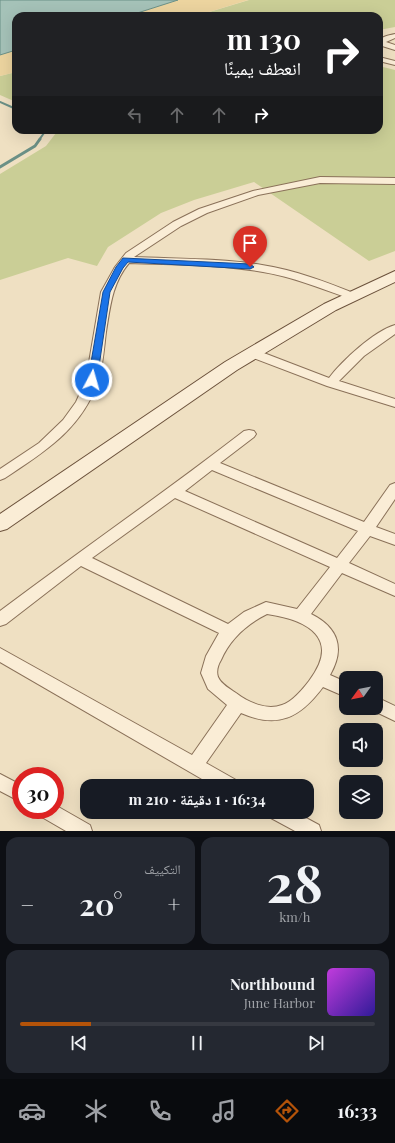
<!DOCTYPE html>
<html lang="ar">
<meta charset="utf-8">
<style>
:root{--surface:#171b24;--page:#242831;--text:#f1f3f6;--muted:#9ea1a6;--line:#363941;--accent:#b45309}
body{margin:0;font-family:"Playfair Display","Noto Naskh Arabic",serif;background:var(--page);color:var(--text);direction:rtl;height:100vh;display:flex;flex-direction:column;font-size:15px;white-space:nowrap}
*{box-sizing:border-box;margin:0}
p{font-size:13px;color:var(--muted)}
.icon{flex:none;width:22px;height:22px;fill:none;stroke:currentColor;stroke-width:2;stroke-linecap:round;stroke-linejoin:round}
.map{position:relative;height:831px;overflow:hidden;direction:ltr}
.sheet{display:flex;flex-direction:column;gap:6px;padding:6px;background:#0d0f14;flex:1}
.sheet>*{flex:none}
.guide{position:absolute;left:12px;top:12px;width:371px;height:122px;border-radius:12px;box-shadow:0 4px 16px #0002;direction:rtl;background:#202124;color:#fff;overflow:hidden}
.needle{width:26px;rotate:237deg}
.fabs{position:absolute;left:339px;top:671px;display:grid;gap:8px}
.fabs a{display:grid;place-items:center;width:44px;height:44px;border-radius:8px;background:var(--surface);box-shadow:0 4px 16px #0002;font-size:20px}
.speed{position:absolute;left:12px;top:767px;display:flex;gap:8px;font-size:20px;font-weight:700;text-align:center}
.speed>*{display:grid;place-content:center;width:52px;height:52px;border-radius:50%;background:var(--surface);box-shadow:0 4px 16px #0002;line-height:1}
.speed .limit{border:6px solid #d22;background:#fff;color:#111}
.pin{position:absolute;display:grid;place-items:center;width:34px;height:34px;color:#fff;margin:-41px -17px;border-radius:50% 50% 50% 0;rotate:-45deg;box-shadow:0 0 4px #0007}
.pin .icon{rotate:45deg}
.me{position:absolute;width:44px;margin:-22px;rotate:6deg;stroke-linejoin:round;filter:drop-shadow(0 0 3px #0008)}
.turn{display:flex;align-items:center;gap:14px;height:84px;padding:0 16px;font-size:18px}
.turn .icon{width:52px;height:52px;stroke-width:2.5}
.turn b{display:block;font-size:28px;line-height:34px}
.lanes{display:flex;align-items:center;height:38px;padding:0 16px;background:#0003;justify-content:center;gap:20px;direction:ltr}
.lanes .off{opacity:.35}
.big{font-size:30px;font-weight:700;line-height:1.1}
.sheet .card{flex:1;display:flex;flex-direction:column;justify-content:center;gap:6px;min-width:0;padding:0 14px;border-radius:12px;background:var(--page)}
.sheet .dial{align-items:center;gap:0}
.dial b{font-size:52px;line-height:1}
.song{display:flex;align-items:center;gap:12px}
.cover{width:48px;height:48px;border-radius:6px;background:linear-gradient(135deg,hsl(290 70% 55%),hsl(250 70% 35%))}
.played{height:4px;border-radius:2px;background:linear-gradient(90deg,var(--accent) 20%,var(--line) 20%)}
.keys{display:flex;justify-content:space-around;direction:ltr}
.heat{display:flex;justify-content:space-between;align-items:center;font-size:22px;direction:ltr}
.sheet .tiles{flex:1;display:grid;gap:6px;grid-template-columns:1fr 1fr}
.card:last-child{grid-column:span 2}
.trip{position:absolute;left:80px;top:779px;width:234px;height:40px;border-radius:12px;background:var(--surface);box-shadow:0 4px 16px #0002;font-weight:700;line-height:40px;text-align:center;direction:rtl}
.dock{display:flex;height:64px;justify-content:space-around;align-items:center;background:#090b0e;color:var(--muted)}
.dock .icon{width:28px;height:28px}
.dock .selected{color:var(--accent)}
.dock b{font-size:18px;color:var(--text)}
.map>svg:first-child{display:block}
</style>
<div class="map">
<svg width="395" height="831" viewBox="0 0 395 831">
<rect width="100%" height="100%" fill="#efe0c2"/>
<path fill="#cace96" d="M249,0H395V27L379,30V16H196Z
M379,66L395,70V251L369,261L254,182L194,200L161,213L108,247L97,266L68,258L0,280V174L46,146L56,133V130H379Z
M16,72V102L0,95V76Z"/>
<path fill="#ecd49f" d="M178,0H248L196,16H128Z
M16,50V72L0,76V55Z"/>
<path fill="#a5c2b8" stroke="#6b9086" d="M0,0H178L128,16H16V50L0,55Z"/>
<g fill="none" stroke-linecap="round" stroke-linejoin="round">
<path stroke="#6b9086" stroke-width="2" d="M0,102L16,109
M39,140L44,133L43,130"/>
<path stroke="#6b9086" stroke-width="3" d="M0,167L35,146L40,139"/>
<g stroke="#8a7159" stroke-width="2">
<path id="minor" d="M395,34V38L386,42L395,45V50L379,45C379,36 387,36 395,34Z
M379,57L395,61V65L379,61Z
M320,177L395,178V184L320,183L258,195L207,213L181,226L134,257C177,259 220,258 262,265C295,270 326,282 356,294L358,296L356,298H348C320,288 293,277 263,272C219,264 174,265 129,263C112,283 110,308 106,332C104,348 103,366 98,381C82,429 44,452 5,478L0,480V469L39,443L63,420L76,402L86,380L101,292L115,267L126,253L173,222L199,209L253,191Z
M395,325V334L364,356L339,381L395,399V407L327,386L248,356L246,353L248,350H256L329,378C342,361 374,331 395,325Z
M249,430L254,431L256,434L254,437L220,463L364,522L390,485L395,483V499L376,527L395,534V545L370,536L349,563L395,584V596L342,573L311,614C339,628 345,649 330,675L346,682V697L323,687C300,718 278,729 241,713L206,763L236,780L239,786H214L0,662V648L192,755L227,705L208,689L201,673L206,656L219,633L81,566L6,624L0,626V611C81,550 164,493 244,431ZM212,470L358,531L337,558L185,491ZM175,498L330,567L297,609L266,602L244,612L228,624L92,558ZM267,614C309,620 341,639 309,681C302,690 292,702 282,705C266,711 248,702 236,693C230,689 221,684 218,677C216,671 218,665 221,660C230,639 247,624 267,614Z
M376,697L395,706V721L370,709L376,708Z
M0,774L21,785V802L0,791Z
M55,805L90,825L92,831H66L40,816L38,810H55Z
M269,812H295L319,825L321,831H295L271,818Z"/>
</g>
<g stroke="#6c523c" stroke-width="2">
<path id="secondary" d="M395,271V282L336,310L237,370L7,529L0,531V514L225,362L324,304Z"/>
</g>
<use href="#minor" fill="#faedd6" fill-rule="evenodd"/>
<use href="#secondary" fill="#faedd6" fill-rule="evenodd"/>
</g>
<path fill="#1a73e8" stroke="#114b97" d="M123,258L250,264L254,267L250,269L128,262L123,268L110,292L97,380L92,383L89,382L88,380L103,292L116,267Z"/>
</svg>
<div class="fabs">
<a><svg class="needle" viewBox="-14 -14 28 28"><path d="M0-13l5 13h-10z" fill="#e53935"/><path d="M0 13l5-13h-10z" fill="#9ea1a6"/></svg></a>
<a><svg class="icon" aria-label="sound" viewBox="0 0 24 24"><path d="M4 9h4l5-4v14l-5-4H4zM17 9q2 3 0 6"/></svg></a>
<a><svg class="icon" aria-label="layers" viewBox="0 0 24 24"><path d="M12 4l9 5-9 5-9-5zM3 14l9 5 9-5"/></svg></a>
</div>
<div class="speed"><div class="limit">30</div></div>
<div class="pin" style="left:250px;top:267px;background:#d93025"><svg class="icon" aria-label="arrive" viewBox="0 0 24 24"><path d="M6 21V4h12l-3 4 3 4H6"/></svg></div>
<svg class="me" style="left:92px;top:380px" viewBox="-20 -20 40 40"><circle r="17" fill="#1a73e8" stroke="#fff" stroke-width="3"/><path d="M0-11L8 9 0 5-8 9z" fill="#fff"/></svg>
<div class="trip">16:34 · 1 دقيقة · 210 m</div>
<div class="guide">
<div class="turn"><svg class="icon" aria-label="right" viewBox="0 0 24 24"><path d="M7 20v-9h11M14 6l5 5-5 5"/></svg><div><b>130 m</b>انعطف يمينًا</div></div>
<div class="lanes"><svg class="icon off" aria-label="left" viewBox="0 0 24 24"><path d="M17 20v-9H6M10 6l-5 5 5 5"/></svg><svg class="icon off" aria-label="ahead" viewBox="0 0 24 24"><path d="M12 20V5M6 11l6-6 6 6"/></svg><svg class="icon off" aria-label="ahead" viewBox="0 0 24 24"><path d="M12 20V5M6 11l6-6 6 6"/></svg><svg class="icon" aria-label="right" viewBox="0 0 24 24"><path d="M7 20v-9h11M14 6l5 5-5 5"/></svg></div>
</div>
</div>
<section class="sheet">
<div class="tiles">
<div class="card dial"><b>28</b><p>km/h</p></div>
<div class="card"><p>التكييف</p>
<div class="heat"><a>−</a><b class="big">20°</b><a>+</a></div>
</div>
<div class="card">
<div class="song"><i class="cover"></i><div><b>Northbound</b><p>June Harbor</p></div></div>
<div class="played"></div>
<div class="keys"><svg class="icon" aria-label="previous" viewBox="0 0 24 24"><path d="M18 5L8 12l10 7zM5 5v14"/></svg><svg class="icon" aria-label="pause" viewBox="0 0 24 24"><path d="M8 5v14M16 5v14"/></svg><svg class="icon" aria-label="next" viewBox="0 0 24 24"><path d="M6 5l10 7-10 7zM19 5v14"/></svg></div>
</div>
</div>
</section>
<nav class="dock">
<b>16:33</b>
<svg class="icon selected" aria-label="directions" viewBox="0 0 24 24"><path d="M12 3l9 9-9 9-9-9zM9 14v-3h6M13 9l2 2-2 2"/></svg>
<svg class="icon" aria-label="music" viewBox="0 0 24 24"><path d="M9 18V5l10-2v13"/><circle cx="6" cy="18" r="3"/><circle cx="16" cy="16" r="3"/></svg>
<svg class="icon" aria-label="phone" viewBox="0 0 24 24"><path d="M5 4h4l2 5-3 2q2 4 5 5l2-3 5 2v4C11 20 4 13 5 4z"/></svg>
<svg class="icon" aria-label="climate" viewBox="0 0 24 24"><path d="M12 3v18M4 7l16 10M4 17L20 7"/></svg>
<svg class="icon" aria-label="car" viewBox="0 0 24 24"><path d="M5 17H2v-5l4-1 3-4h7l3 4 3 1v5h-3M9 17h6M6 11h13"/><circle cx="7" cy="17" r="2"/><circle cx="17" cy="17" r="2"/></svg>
</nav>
